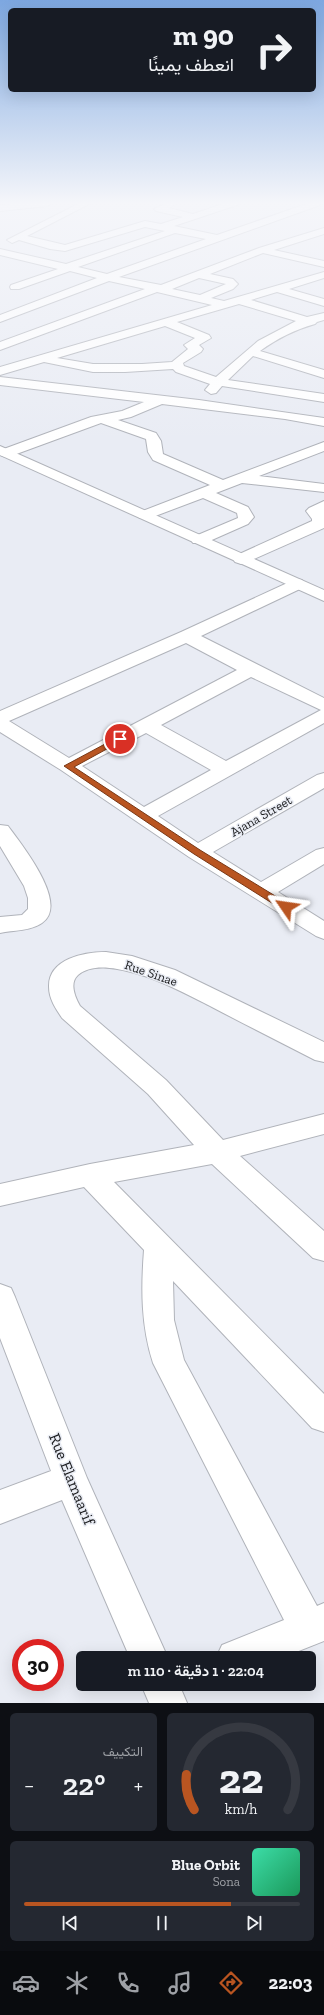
<!DOCTYPE html>
<html lang="ar">
<meta charset="utf-8">
<style>
:root{--surface:#171b24;--page:#242831;--text:#f1f3f6;--muted:#9ea1a6;--line:#363941;--accent:#b95521}
body{margin:0;font-family:"Zilla Slab",Vazirmatn,serif;background:var(--page);color:var(--text);direction:rtl;height:100vh;display:flex;flex-direction:column;font-size:15px;white-space:nowrap}
*{box-sizing:border-box;margin:0}
p{font-size:13px;color:var(--muted)}
.icon{flex:none;width:22px;height:22px;fill:none;stroke:currentColor;stroke-width:2;stroke-linecap:round;stroke-linejoin:round}
.map{position:relative;height:1703px;overflow:hidden;direction:ltr}
.drawer{display:flex;flex-direction:column;gap:10px;padding:10px;background:#0d0f14;flex:1}
.drawer>*{flex:none}
.hud{position:absolute;left:8px;top:8px;width:308px;height:84px;border-radius:6px;box-shadow:0 4px 16px #0002;direction:rtl;background:#171b24;color:var(--text);overflow:hidden}
.speed{position:absolute;left:12px;top:1639px;display:flex;gap:8px;font-size:20px;font-weight:700;text-align:center}
.speed>*{display:grid;place-content:center;width:52px;height:52px;border-radius:50%;background:var(--surface);box-shadow:0 4px 16px #0002;line-height:1}
.speed .limit{border:6px solid #d22;background:#fff;color:#111}
.pin{position:absolute;display:grid;place-items:center;width:34px;height:34px;color:#fff;margin:-17px;border:2px solid #fff;border-radius:50%;box-shadow:0 1px 4px #0007}
.me{position:absolute;width:44px;margin:-22px;rotate:302deg;stroke-linejoin:round;filter:drop-shadow(0 0 3px #0008)}
.turn{display:flex;align-items:center;gap:14px;height:84px;padding:0 16px;font-size:18px}
.turn .icon{width:52px;height:52px;stroke-width:2.5}
.turn b{display:block;font-size:28px;line-height:34px}
.big{font-size:30px;font-weight:600;line-height:1.1}
.drawer .tile{flex:1;display:flex;flex-direction:column;justify-content:center;gap:6px;min-width:0;padding:0 14px;border-radius:6px;background:var(--page)}
.drawer .dial{align-items:center;gap:0}
.dial svg{height:104px;overflow:visible;fill:none;stroke:var(--line);stroke-width:7;stroke-linecap:round;text-anchor:middle}
.dial text{fill:var(--text);stroke:none}
.song{display:flex;align-items:center;gap:12px}
.cover{width:48px;height:48px;border-radius:6px;background:linear-gradient(135deg,hsl(160 70% 55%),hsl(150 70% 35%))}
.played{height:4px;border-radius:2px;background:linear-gradient(90deg,var(--accent) 75%,var(--line) 75%)}
.keys{display:flex;justify-content:space-around;direction:ltr}
.heat{display:flex;justify-content:space-between;align-items:center;font-size:22px;direction:ltr}
.drawer .tiles{flex:1;display:grid;gap:10px;grid-template-columns:1fr 1fr}
.tile:last-child{grid-column:span 2}
.trip{position:absolute;left:76px;top:1651px;width:240px;height:40px;border-radius:6px;background:var(--surface);box-shadow:0 4px 16px #0002;font-weight:600;line-height:40px;text-align:center;direction:rtl}
.tab-bar{display:flex;height:64px;justify-content:space-around;align-items:center;background:#090b0e;color:var(--muted)}
.tab-bar .icon{width:28px;height:28px}
.tab-bar .on{color:var(--accent)}
.tab-bar b{font-size:18px;color:var(--text)}
.map>svg:first-child{display:block}
</style>
<div class="map">
<svg width="324" height="1703" viewBox="0 0 324 1703">
<rect width="100%" height="100%" fill="#e9ecf4"/>
<g fill="none" stroke-linecap="round" stroke-linejoin="round">
<g stroke="#b0b3ba" stroke-width="2">
<path id="street" d="M24,203H52L47,206L0,211V205Z
M80,203H91L27,236L65,245L145,221L161,224L183,217L156,211L154,209L167,203H178L169,208L193,214L226,203H238L237,205L174,226L217,235L309,203H321L320,205L119,277L161,285L259,248L324,228V234L274,250L324,261V267L263,253L210,274L233,279L238,284L233,289L211,298L224,301L324,272V278L289,289L324,299V306L277,292L251,300L307,317L324,313V320L317,322L315,324C294,330 278,338 260,351L324,370V378L253,356L228,380L324,394V402L222,386L216,393L211,394L205,390L210,384L176,372L173,369L125,372H93L44,362L0,375V367L212,305L157,292L0,350V342L145,289L109,281L0,322V315L97,278L70,271L19,289H11L10,287L11,285L58,269L0,255V249L66,264L165,231L145,227L65,251L50,249L19,240L12,243L7,240ZM175,233L206,239L107,274L78,267ZM199,278L226,284L200,295L172,289ZM239,304L296,321L258,341L216,377L184,366L183,363L201,352L203,349L199,345L211,338L209,335L177,322ZM165,326L195,338L184,345L188,349L172,362L142,364H93L57,358Z
M0,377L199,400L324,418V426L285,419L162,404L131,417L118,420L156,433L161,441L163,454L223,480L324,442V451L259,476L324,484V492L242,483L216,493L248,507L254,517L248,524L205,543H193L191,540L193,537L238,518L237,513L203,498L150,518H140L137,515L140,512L210,485L153,460L148,452L146,439L101,423L11,456L6,457L0,455L1,450L91,417L122,411L144,402L0,385Z
M324,501V528L247,562L241,564L235,562L233,559L235,556L312,521V519L306,511L309,508Z
M296,579L302,580L304,584L302,588L201,636L324,698V723L158,816L198,843L317,775L324,773V788L213,852L261,882L316,850L324,848V864L278,892L324,921V939L316,936L189,857L61,770L0,732V711L181,632ZM186,643L237,670L69,758L9,721ZM251,677L321,710L226,761L161,725ZM146,733L211,770L144,807L82,766Z
M0,825L8,826C21,844 70,904 42,923C31,931 13,930 0,933V917L22,915L28,909V898L24,886L0,846Z
M106,952L132,956L175,970L324,1042V1062L315,1060C280,1042 246,1025 212,1007C186,994 159,979 131,972C115,968 92,963 78,975C69,983 75,997 80,1006L166,1080L223,1140L324,1114V1134L240,1156L324,1231V1261L313,1258L212,1164L114,1182L324,1394V1432L312,1428L173,1281L174,1320L184,1360L317,1606L324,1603V1641L281,1658H216L222,1645L284,1620L153,1363C141,1326 141,1289 144,1250L84,1187L0,1206V1184L90,1164L194,1145L148,1094L62,1018C56,1009 49,999 49,987C48,959 84,952 106,952Z
M0,1284L11,1288L15,1297L87,1478L168,1658H130L62,1500L0,1524V1490L51,1471L0,1338Z
M141,1684H179L187,1703H149Z"/>
</g>
<g stroke="#b0b3ba" stroke-width="2">
<path id="secondary" d="M0,446L324,590V601L0,455Z"/>
</g>
<use href="#street" fill="#fff" fill-rule="evenodd"/>
<use href="#secondary" fill="#fff" fill-rule="evenodd"/>
</g>
<linearGradient id="sky" x2="0" y2="1"><stop stop-color="#7da7e0"/><stop offset="0.46" stop-color="#f5f6fa"/><stop offset="1" stop-color="#f5f6fa" stop-opacity="0"/></linearGradient>
<rect width="324" height="441" fill="url(#sky)"/>
<path fill="#b95521" stroke="#783715" d="M118,737L125,739L74,767L200,850L290,905V910H283L194,854L64,766Z"/>
<g text-anchor="middle" dominant-baseline="central" stroke-width="3" stroke-linejoin="round" paint-order="stroke">
<g font-size="13" fill="#1a1b1d" stroke="#e9ecf4">
<text transform="translate(261 816) rotate(-30)">Ajana Street</text>
<text transform="translate(151 973) rotate(19)">Rue Sinae</text>
</g>
<g font-size="16" fill="#1a1b1d" stroke="#e9ecf4">
<text transform="translate(72 1479) rotate(68)">Rue Elamaarif</text>
</g>
</g>
</svg>
<div class="speed"><div class="limit">30</div></div>
<div class="pin" style="left:120px;top:739px;background:#d93025"><svg class="icon" aria-label="arrive" viewBox="0 0 24 24"><path d="M6 21V4h12l-3 4 3 4H6"/></svg></div>
<svg class="me" style="left:286px;top:907px" viewBox="-20 -20 40 40"><path d="M0-17L14 15 0 8-14 15z" fill="#b95521" stroke="#fff" stroke-width="4"/></svg>
<div class="trip">22:04 · 1 دقيقة · 110 m</div>
<div class="hud">
<div class="turn"><svg class="icon" aria-label="right" viewBox="0 0 24 24"><path d="M7 20v-9h11M14 6l5 5-5 5"/></svg><div><b>90 m</b>انعطف يمينًا</div></div>
</div>
</div>
<section class="drawer">
<div class="tiles">
<div class="tile dial"><svg viewBox="0 0 100 80">
<path d="M14 69A42 42 0 1 1 86 69"/>
<path d="M14 69A42 42 0 0 1 8 42" stroke="#b95521"/>
<text x="50" y="56" font-size="32" font-weight="700">22</text>
<text x="50" y="72" font-size="11">km/h</text>
</svg></div>
<div class="tile"><p>التكييف</p>
<div class="heat"><a>−</a><b class="big">22°</b><a>+</a></div>
</div>
<div class="tile">
<div class="song"><i class="cover"></i><div><b>Blue Orbit</b><p>Sona</p></div></div>
<div class="played"></div>
<div class="keys"><svg class="icon" aria-label="previous" viewBox="0 0 24 24"><path d="M18 5L8 12l10 7zM5 5v14"/></svg><svg class="icon" aria-label="pause" viewBox="0 0 24 24"><path d="M8 5v14M16 5v14"/></svg><svg class="icon" aria-label="next" viewBox="0 0 24 24"><path d="M6 5l10 7-10 7zM19 5v14"/></svg></div>
</div>
</div>
</section>
<nav class="tab-bar">
<b>22:03</b>
<svg class="icon on" aria-label="directions" viewBox="0 0 24 24"><path d="M12 3l9 9-9 9-9-9zM9 14v-3h6M13 9l2 2-2 2"/></svg>
<svg class="icon" aria-label="music" viewBox="0 0 24 24"><path d="M9 18V5l10-2v13"/><circle cx="6" cy="18" r="3"/><circle cx="16" cy="16" r="3"/></svg>
<svg class="icon" aria-label="phone" viewBox="0 0 24 24"><path d="M5 4h4l2 5-3 2q2 4 5 5l2-3 5 2v4C11 20 4 13 5 4z"/></svg>
<svg class="icon" aria-label="climate" viewBox="0 0 24 24"><path d="M12 3v18M4 7l16 10M4 17L20 7"/></svg>
<svg class="icon" aria-label="car" viewBox="0 0 24 24"><path d="M5 17H2v-5l4-1 3-4h7l3 4 3 1v5h-3M9 17h6M6 11h13"/><circle cx="7" cy="17" r="2"/><circle cx="17" cy="17" r="2"/></svg>
</nav>
